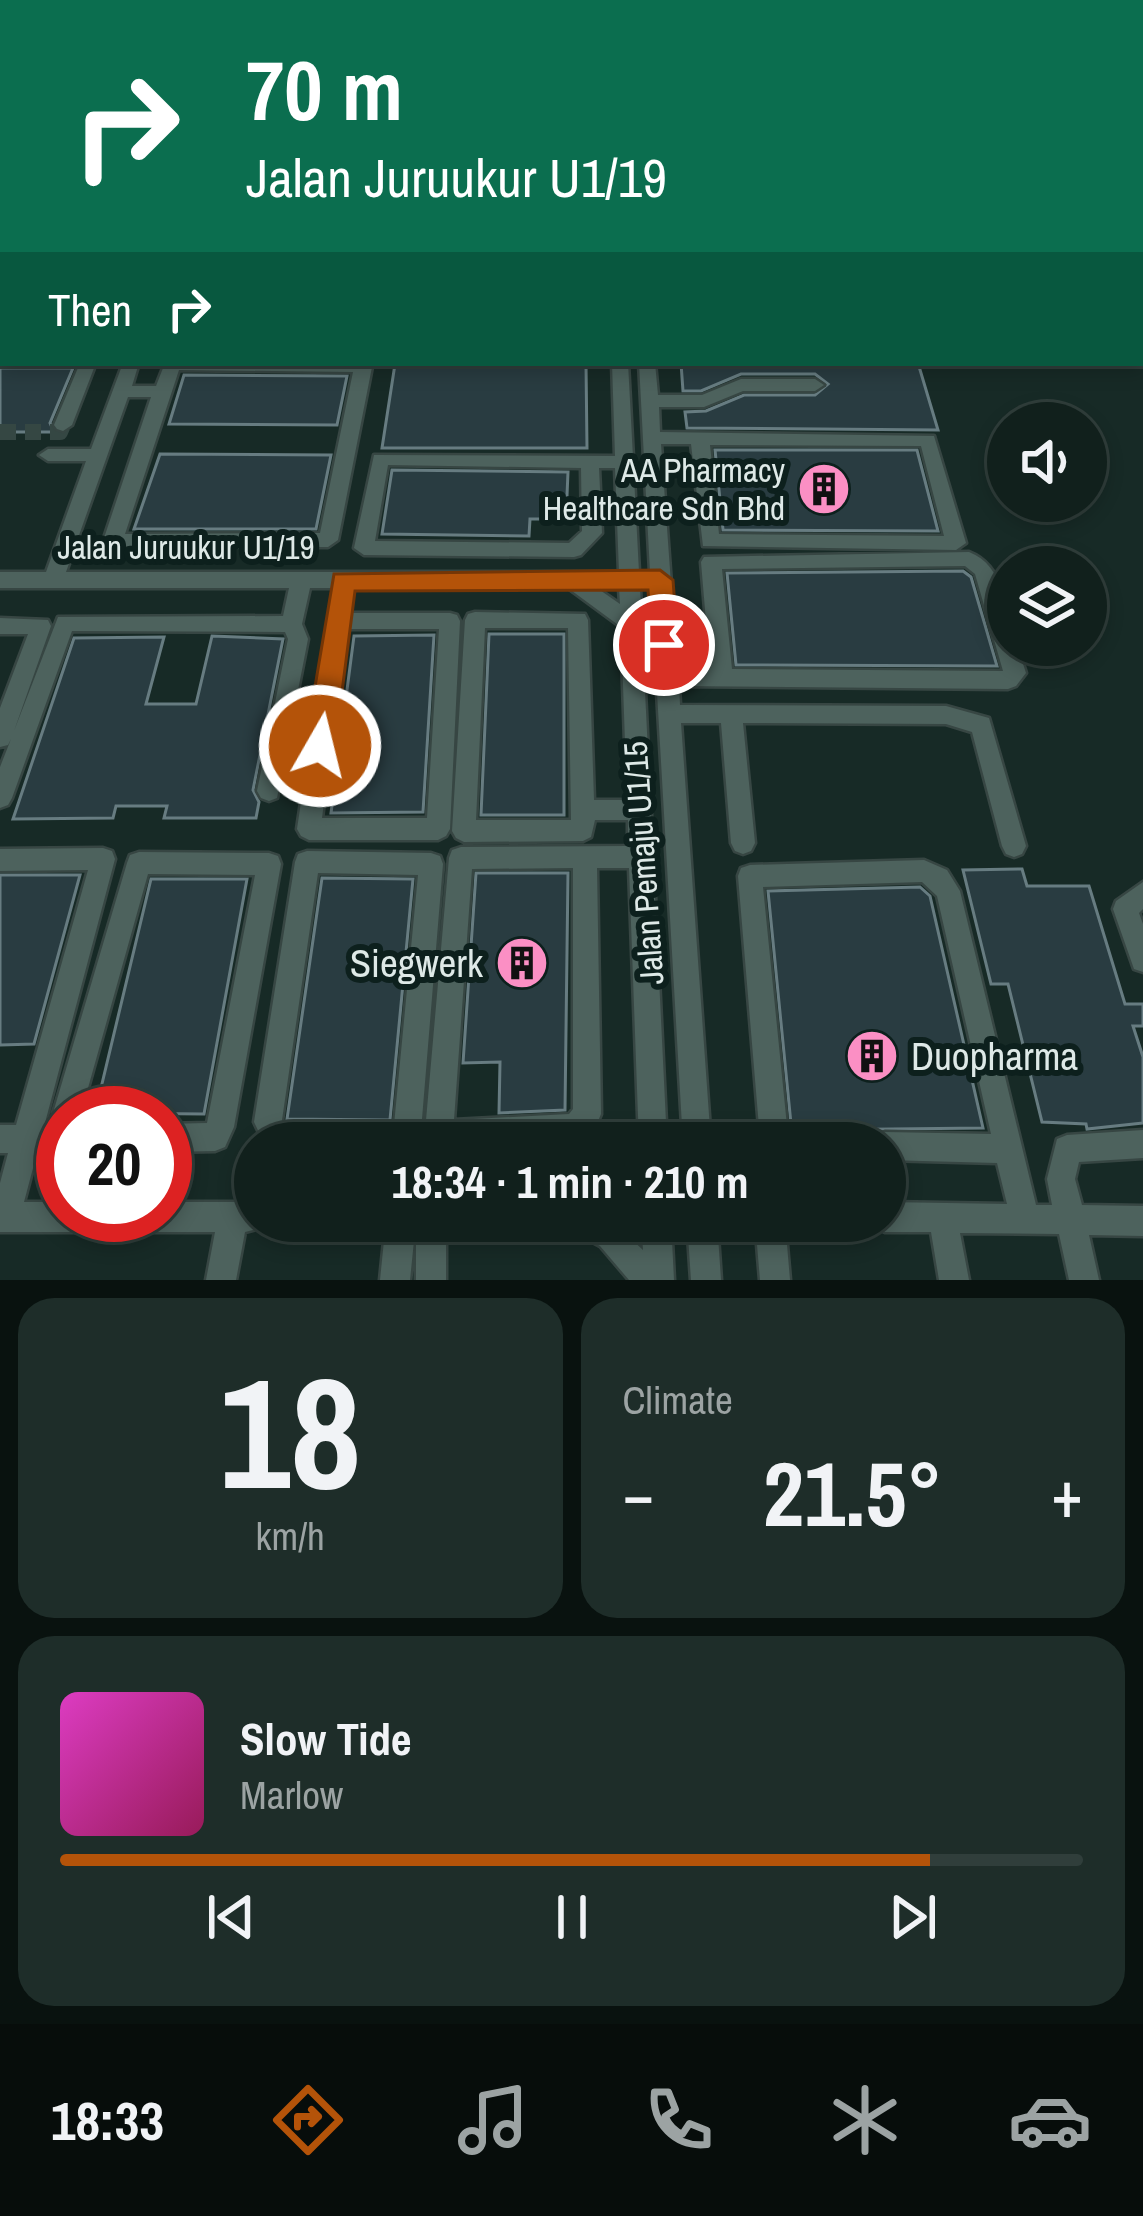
<!DOCTYPE html>
<meta charset="utf-8">
<style>
:root{--surface:#11201c;--page:#1e2d29;--text:#f1f3f6;--muted:#9ca3a3;--line:#303e3b;--accent:#b45309}
body{margin:0;font-family:"Archivo Narrow",sans-serif;background:var(--page);color:var(--text);height:100vh;display:flex;flex-direction:column;font-size:45px;white-space:nowrap}
*{box-sizing:border-box;margin:0}
p{font-size:39px;color:var(--muted)}
.icon{flex:none;width:66px;height:66px;fill:none;stroke:currentColor;stroke-width:2;stroke-linecap:round;stroke-linejoin:round}
.map{position:relative;height:1280px;overflow:hidden}
.side{display:flex;flex-direction:column;gap:18px;padding:18px;background:#09120f;flex:1}
.side>*{flex:none}
.hud{position:absolute;left:0px;top:0px;width:1143px;height:366px;box-shadow:0 6px 18px #0003,0 0 0 3px var(--line);background:#0b6e4f;color:#fff;overflow:hidden}
.tools{position:absolute;left:987px;top:402px;display:grid;gap:24px}
.tools a{display:grid;place-items:center;width:120px;height:120px;border-radius:50%;background:var(--surface);box-shadow:0 6px 18px #0003,0 0 0 3px var(--line);font-size:60px}
.speed{position:absolute;left:36px;top:1086px;display:flex;gap:24px;font-size:60px;font-weight:700;text-align:center}
.speed>*{display:grid;place-content:center;width:156px;height:156px;border-radius:50%;background:var(--surface);box-shadow:0 6px 18px #0003,0 0 0 3px var(--line);line-height:1}
.speed .limit{border:18px solid #d22;background:#fff;color:#111}
.pin{position:absolute;display:grid;place-items:center;width:102px;height:102px;color:#fff;margin:-51px;border:6px solid #fff;border-radius:50%;box-shadow:0 3px 12px #0007}
.me{position:absolute;width:132px;margin:-66px;rotate:8deg;stroke-linejoin:round;filter:drop-shadow(0 0 9px #0008)}
.turn{display:flex;align-items:center;gap:42px;height:252px;padding:0 48px;font-size:54px}
.turn .icon{width:156px;height:156px;stroke-width:2.5}
.turn b{display:block;font-size:84px;line-height:102px}
.then{display:flex;align-items:center;height:114px;padding:0 48px;background:#0003;gap:24px;font-size:45px}
.big{font-size:90px;font-weight:800;line-height:1.1}
.side .widget{flex:1;display:flex;flex-direction:column;justify-content:center;gap:18px;min-width:0;padding:0 42px;border-radius:36px;background:var(--page)}
.side .dial{align-items:center;gap:0}
.dial b{font-size:156px;line-height:1}
.song{display:flex;align-items:center;gap:36px}
.cover{width:144px;height:144px;border-radius:18px;background:linear-gradient(135deg,hsl(310 70% 55%),hsl(330 70% 35%))}
.played{height:12px;border-radius:6px;background:linear-gradient(90deg,var(--accent) 85%,var(--line) 85%)}
.keys{display:flex;justify-content:space-around;direction:ltr}
.heat{display:flex;justify-content:space-between;align-items:center;font-size:66px;direction:ltr}
.side .tiles{flex:1;display:grid;gap:18px;grid-template-columns:1fr 1fr}
.widget:last-child{grid-column:span 2}
.trip{position:absolute;left:234px;top:1122px;width:672px;height:120px;border-radius:60px;background:var(--surface);box-shadow:0 6px 18px #0003,0 0 0 3px var(--line);font-weight:800;line-height:120px;text-align:center}
.tab-bar{display:flex;height:192px;justify-content:space-around;align-items:center;background:#070d0b;color:var(--muted)}
.tab-bar .icon{width:84px;height:84px}
.tab-bar .active{color:var(--accent)}
.tab-bar b{font-size:54px;color:var(--text)}
.map>svg:first-child{display:block}
</style>
<div class="map">
<svg width="1143" height="1280" viewBox="0 0 1143 1280">
<rect width="100%" height="100%" fill="#172a26"/>
<path fill="#474b23" d="M959,0H1143V340L1140,3Z"/>
<path fill="#293c41" stroke="#677c81" stroke-width="3" d="M681,363H918L938,430L687,428L685,412L706,411L744,395H815L828,384L815,374H741L701,391H683Z
M395,364H586L587,448H382Z
M0,368H73L50,423L54,432H0Z
M184,375L347,376L337,425L169,424Z
M715,450H917L938,531L723,530Z
M160,454L331,455L316,529H134Z
M392,470L568,472L566,519H530L529,536L382,534Z
M963,571L971,577L997,666L736,665L727,573Z
M489,634H564V815H481Z
M434,635L423,812L331,813L354,636Z
M212,636L283,639L253,790L259,802L256,818H164L167,806H116L113,818L13,819L74,638L164,637L146,704H196Z
M1022,869L1027,886H1089L1125,1004H1143V1026H1133L1143,1057V1123L1087,1129L1086,1124L1042,1122L1008,984H991L963,870Z
M476,873H568L565,1110L499,1113L500,1062L463,1063Z
M0,875H80L34,1044L0,1045Z
M322,878L413,879L390,1120L287,1119Z
M151,879H247L204,1114L95,1113Z
M920,887L930,896L983,1128L800,1130L791,1124L768,891Z"/>
<g fill="none" stroke-linecap="round" stroke-linejoin="round">
<path stroke="#354743" stroke-width="16" stroke-dasharray="16 9" stroke-linecap="butt" d="M0,432H60L63,425"/>
<g stroke="#374643" stroke-width="5">
<path id="minor" d="M1101,0H1117L1120,3H1104Z
M1140,12L1143,13V22L1140,21Z
M0,15H3V23H0Z
M3,149V157L0,158V150Z
M0,167H3V176H0Z
M0,216H3V224H0Z
M0,292H3V302H0Z
M0,314H3V324H0Z
M0,343H3V353H0Z
M80,363H96L72,425L63,431L57,429L54,425Z
M123,363H139L132,386H156L165,363H369L372,367L338,540L328,547L106,546L103,541L151,397H128L66,572H619L615,468H599L602,533L581,555L574,557L364,555L354,548L374,455L615,456L612,363H628L639,572H650L639,363H655L658,395H702L741,379H815L824,385L815,391H743L704,407H659L660,432L934,436L966,543L956,550L703,546L691,444H661L677,668L710,669L701,562L704,557L969,552C1005,566 1008,611 1008,645H1017L1026,673L1016,686L1008,689L679,686L680,705L946,706L989,718L1026,846L1022,854L1014,857L1006,854L1002,846L972,732L946,724L743,723L755,843L751,851L743,854L735,851L731,843L721,723H681L711,1143H683L651,588H640L667,1143H639L629,868H597L601,1114C596,1127 589,1137 576,1142L424,1143L449,858L452,850L461,847L628,846V820H595L591,837L583,841L464,842L456,838L452,831L465,620L468,614L475,612L585,614L588,620L594,800H627L621,627L568,588H353L349,613H450L457,615L460,621L450,829L446,836L438,840H309L301,836L297,829L333,588H310L302,624L308,639L277,798L269,801L261,798L257,791L288,639L285,632L72,631L12,798L8,805L0,808V767L11,739L8,745L0,747V708L28,634H0V618L48,620L51,626L14,731L58,617L283,616L289,588H0V572H46L86,461H48L39,455L48,449H91ZM179,370L353,372L320,533L125,534ZM710,445L921,446L944,536L719,534ZM388,465L581,468L582,531L569,543L375,541ZM965,566L975,574L1003,671L732,669L722,569ZM597,588H619L620,604ZM485,628H568L571,820H476ZM346,629H439L427,818H322ZM573,868V1109L569,1114L454,1120L472,869Z
M103,848L112,851L115,859L24,1202H63V1215H165V1202H255V1221H268L265,1227L245,1232L236,1280H206L215,1232H0V1183L8,1153H0V1125H16L88,870L0,871V849Z
M307,851L431,853L440,856L443,864L420,1143H264L254,1122L295,862L298,854ZM318,873L418,875L394,1125L285,1124L282,1120Z
M139,852L269,853L278,856L281,864L234,1127L225,1147L215,1151L165,1152V1124L207,1123L255,875L148,874L81,1113H63V1125L57,1123L53,1113L127,863L130,855Z
M924,860L947,870L960,891L1036,1205H1052L1047,1179L1057,1139L1067,1135L1143,1130V1158L1079,1162L1075,1179L1082,1205L1143,1206V1236L1089,1235L1099,1280H1069L1059,1234L960,1233L969,1280H939L931,1232H885L875,1227L872,1221H885V1202L1007,1204L997,1163L885,1160V1143H872L875,1136L885,1132L991,1134L937,896L922,882L763,887L787,1126L796,1133L800,1143H766L759,1127L738,876L741,868L750,865Z
M1143,882V909L1139,913L1143,924V972L1134,969L1113,909L1116,901Z
M386,1221H416L410,1280H380Z
M416,1221H446V1280H416Z
M568,1221H612L643,1250L641,1221H671L674,1280H629L600,1246L573,1231Z
M687,1221H717L721,1280H691Z
M755,1221H785L790,1280H760Z"/>
</g>
<g stroke="#374643" stroke-width="5">
<path id="highway" d="M3,50V62L0,63V51Z"/>
</g>
<use href="#minor" fill="#4d625d" fill-rule="evenodd"/>
<use href="#highway" fill="#8cc893" fill-rule="evenodd"/>
</g>
<path fill="#b45309" stroke="#753606" stroke-width="3" d="M660,570L673,580L678,645L664,656L651,645L648,590L355,591L335,746L330,755L320,758L310,755L305,746L334,574Z"/>
<defs>
<g id="building-disc" transform="scale(2.7)"><circle r="9.5" fill="#fb8fc4" stroke="#0d201d"/><path d="M-4-6H4V6H1V3H-1V6H-4ZM-2.5-4.3h1.7v1.8h-1.7ZM.8-4.3h1.7v1.8H.8ZM-2.5-1h1.7V.8h-1.7ZM.8-1h1.7V.8H.8Z" fill="#111"/></g>
</defs>
<g fill-rule="evenodd">
<use href="#building-disc" x="824" y="489"/>
<use href="#building-disc" x="522" y="963"/>
<use href="#building-disc" x="872" y="1056"/>
</g>
<g text-anchor="middle" dominant-baseline="central" stroke-width="12" stroke-linejoin="round" paint-order="stroke">
<g font-size="33" fill="#dee9e7" stroke="#0d201d" text-anchor="end">
<text x="785" y="470">AA Pharmacy<tspan x="785" dy="38">Healthcare Sdn Bhd</tspan></text>
</g>
<g font-size="33" fill="#dee9e7" stroke="#0d201d">
<text x="186" y="547">Jalan Juruukur U1/19</text>
<text transform="translate(643 863) rotate(-94)">Jalan Pemaju U1/15</text>
</g>
<g font-size="39" fill="#dee9e7" stroke="#0d201d" text-anchor="end">
<text x="483" y="963">Siegwerk</text>
<text x="911" y="1056" text-anchor="start">Duopharma</text>
</g>
</g>
</svg>
<div class="tools">
<a><svg class="icon" aria-label="sound" viewBox="0 0 24 24"><path d="M4 9h4l5-4v14l-5-4H4zM17 9q2 3 0 6"/></svg></a>
<a><svg class="icon" aria-label="layers" viewBox="0 0 24 24"><path d="M12 4l9 5-9 5-9-5zM3 14l9 5 9-5"/></svg></a>
</div>
<div class="speed"><div class="limit">20</div></div>
<div class="pin" style="left:664px;top:645px;background:#d93025"><svg class="icon" aria-label="arrive" viewBox="0 0 24 24"><path d="M6 21V4h12l-3 4 3 4H6"/></svg></div>
<svg class="me" style="left:320px;top:746px" viewBox="-20 -20 40 40"><circle r="17" fill="#b45309" stroke="#fff" stroke-width="3"/><path d="M0-11L8 9 0 5-8 9z" fill="#fff"/></svg>
<div class="trip">18:34 · 1 min · 210 m</div>
<div class="hud">
<div class="turn"><svg class="icon" aria-label="right" viewBox="0 0 24 24"><path d="M7 20v-9h11M14 6l5 5-5 5"/></svg><div><b>70 m</b>Jalan Juruukur U1/19</div></div>
<div class="then">Then<svg class="icon" aria-label="right" viewBox="0 0 24 24"><path d="M7 20v-9h11M14 6l5 5-5 5"/></svg></div>
</div>
</div>
<section class="side">
<div class="tiles">
<div class="widget dial"><b>18</b><p>km/h</p></div>
<div class="widget"><p>Climate</p>
<div class="heat"><a>−</a><b class="big">21.5°</b><a>+</a></div>
</div>
<div class="widget">
<div class="song"><i class="cover"></i><div><b>Slow Tide</b><p>Marlow</p></div></div>
<div class="played"></div>
<div class="keys"><svg class="icon" aria-label="previous" viewBox="0 0 24 24"><path d="M18 5L8 12l10 7zM5 5v14"/></svg><svg class="icon" aria-label="pause" viewBox="0 0 24 24"><path d="M8 5v14M16 5v14"/></svg><svg class="icon" aria-label="next" viewBox="0 0 24 24"><path d="M6 5l10 7-10 7zM19 5v14"/></svg></div>
</div>
</div>
</section>
<nav class="tab-bar">
<b>18:33</b>
<svg class="icon active" aria-label="directions" viewBox="0 0 24 24"><path d="M12 3l9 9-9 9-9-9zM9 14v-3h6M13 9l2 2-2 2"/></svg>
<svg class="icon" aria-label="music" viewBox="0 0 24 24"><path d="M9 18V5l10-2v13"/><circle cx="6" cy="18" r="3"/><circle cx="16" cy="16" r="3"/></svg>
<svg class="icon" aria-label="phone" viewBox="0 0 24 24"><path d="M5 4h4l2 5-3 2q2 4 5 5l2-3 5 2v4C11 20 4 13 5 4z"/></svg>
<svg class="icon" aria-label="climate" viewBox="0 0 24 24"><path d="M12 3v18M4 7l16 10M4 17L20 7"/></svg>
<svg class="icon" aria-label="car" viewBox="0 0 24 24"><path d="M5 17H2v-5l4-1 3-4h7l3 4 3 1v5h-3M9 17h6M6 11h13"/><circle cx="7" cy="17" r="2"/><circle cx="17" cy="17" r="2"/></svg>
</nav>
